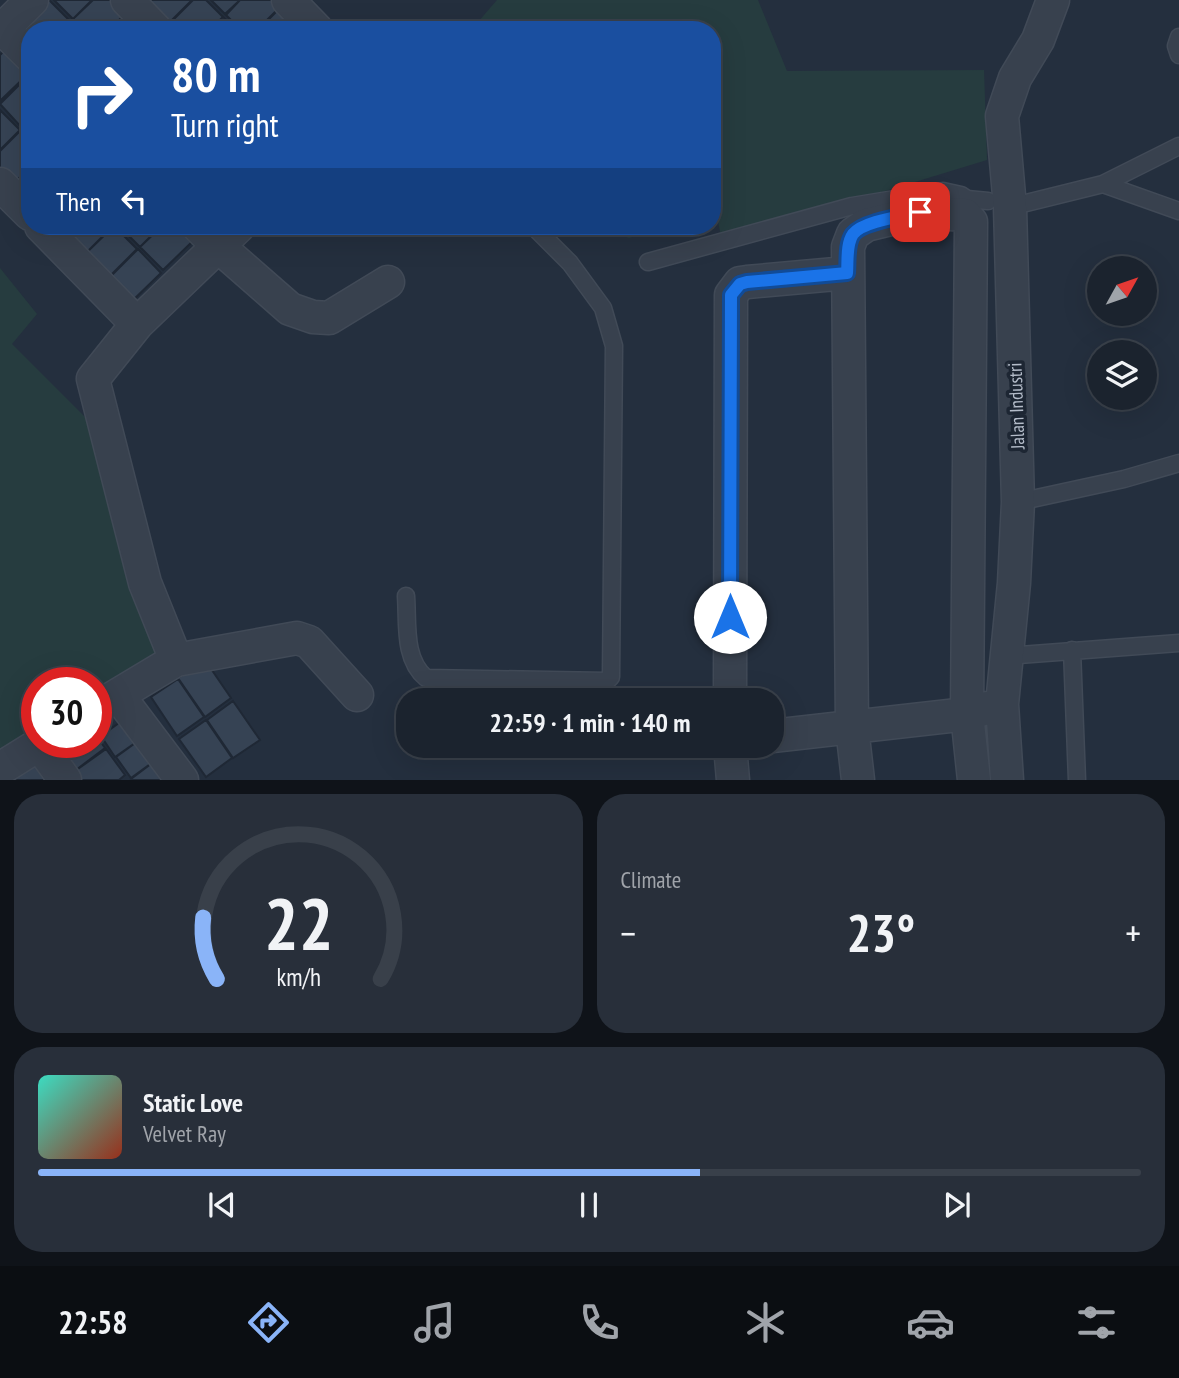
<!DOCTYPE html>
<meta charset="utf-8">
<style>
:root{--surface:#1b232e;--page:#282f3a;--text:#f1f3f6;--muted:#a0a4aa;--line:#39404a;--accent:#8ab4f8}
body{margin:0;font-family:"PT Sans Narrow",sans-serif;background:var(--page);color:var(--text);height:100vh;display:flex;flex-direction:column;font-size:26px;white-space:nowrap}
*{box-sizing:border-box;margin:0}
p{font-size:23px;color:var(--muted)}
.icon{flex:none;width:38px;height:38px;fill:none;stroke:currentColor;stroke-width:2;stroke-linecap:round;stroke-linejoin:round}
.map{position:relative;height:780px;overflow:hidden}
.panel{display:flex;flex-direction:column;gap:14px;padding:14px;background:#0f1319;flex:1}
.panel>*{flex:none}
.banner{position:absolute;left:21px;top:21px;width:700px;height:214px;border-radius:28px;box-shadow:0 7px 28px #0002,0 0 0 2px var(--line);background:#1a4fa0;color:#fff;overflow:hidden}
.needle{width:46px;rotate:50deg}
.controls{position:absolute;left:1087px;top:256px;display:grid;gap:14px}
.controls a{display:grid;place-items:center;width:70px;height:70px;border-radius:50%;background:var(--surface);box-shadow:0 7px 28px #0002,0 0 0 2px var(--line);font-size:35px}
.speed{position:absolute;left:21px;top:667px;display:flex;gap:14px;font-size:35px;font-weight:700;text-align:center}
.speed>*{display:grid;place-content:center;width:91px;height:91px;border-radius:50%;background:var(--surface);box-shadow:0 7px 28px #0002,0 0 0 2px var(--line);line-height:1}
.speed .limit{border:10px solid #d22;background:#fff;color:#111}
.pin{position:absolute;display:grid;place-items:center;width:60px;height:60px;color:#fff;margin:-30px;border-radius:14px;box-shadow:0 4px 10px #0006}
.me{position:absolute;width:77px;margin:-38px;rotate:0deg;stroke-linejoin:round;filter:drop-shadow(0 0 5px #0008)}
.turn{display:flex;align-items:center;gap:24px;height:147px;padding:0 35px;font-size:32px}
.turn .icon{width:91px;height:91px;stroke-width:2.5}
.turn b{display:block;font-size:49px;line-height:60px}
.then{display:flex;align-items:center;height:66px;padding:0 35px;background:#0003;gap:14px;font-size:26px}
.big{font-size:52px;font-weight:600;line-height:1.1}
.panel .card{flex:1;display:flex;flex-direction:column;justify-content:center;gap:10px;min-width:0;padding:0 24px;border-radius:28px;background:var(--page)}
.panel .dial{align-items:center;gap:0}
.dial svg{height:182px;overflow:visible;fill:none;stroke:var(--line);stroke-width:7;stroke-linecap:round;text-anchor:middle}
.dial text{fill:var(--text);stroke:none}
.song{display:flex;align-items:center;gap:21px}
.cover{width:84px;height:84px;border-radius:10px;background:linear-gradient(135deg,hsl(170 70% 55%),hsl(10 70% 35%))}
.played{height:7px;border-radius:4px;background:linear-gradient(90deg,var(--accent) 60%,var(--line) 60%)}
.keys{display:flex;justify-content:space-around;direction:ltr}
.heat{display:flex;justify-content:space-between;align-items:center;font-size:38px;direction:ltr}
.panel .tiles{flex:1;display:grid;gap:14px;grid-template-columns:1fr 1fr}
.card:last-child{grid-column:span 2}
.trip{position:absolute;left:396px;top:688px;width:388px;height:70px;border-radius:28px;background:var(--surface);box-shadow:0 7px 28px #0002,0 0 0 2px var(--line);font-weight:600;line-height:70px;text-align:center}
.tabs{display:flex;height:112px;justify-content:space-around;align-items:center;background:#0b0e12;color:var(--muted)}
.tabs .icon{width:49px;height:49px}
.tabs .active{color:var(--accent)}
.tabs b{font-size:32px;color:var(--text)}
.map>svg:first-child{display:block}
</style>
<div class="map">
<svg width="1179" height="780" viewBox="0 0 1179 780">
<rect width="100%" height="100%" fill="#242f3e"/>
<path fill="#263c3f" d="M497,0H758L787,71L984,70L987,160L722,241L716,212L712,213V30H471Z
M591,226H670L629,238Z
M0,268L37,314L12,344L98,430L168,650L96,694V682H37V730L0,752Z"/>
<path fill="#364354" stroke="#1f2835" stroke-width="2" d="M45,0H49L70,21L61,30H30V47L14,31Z
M54,0H92L73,19Z
M93,0H118L129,10L109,30H83L73,19Z
M145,0H192L166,26Z
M193,0H206L223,17L209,30H170L167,26Z
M211,0H240L225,14Z
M240,0H276L282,5L257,30H241L226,15Z
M282,6L305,30H258Z
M129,11L148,30H111Z
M223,17L236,30H210Z
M70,22L78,30H63Z
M8,47L30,69V72L0,101V55Z
M30,74V120L22,128L0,104Z
M0,110L20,130L0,150Z
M30,121V135L23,128Z
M20,131L30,140V167L11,186L0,176V151Z
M30,168V206L11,187Z
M67,226H113L81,258L58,234Z
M114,226L137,249L104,282L81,258Z
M119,226H161L140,247Z
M162,226H184L196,238L163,270L140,247Z
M138,249L161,273L128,305L105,282Z
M205,660L231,698L205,717L178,678Z
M178,679L204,717L177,736L151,697Z
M233,701L260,740L233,758L207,720Z
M130,715L145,736L115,757L101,736Z
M206,720L232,758L206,777L179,739Z
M96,736L105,748L68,776L49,749L58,742H96Z
M145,736L160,757L131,778L116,757Z
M42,749L56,780H7Z
M106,749L125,775L119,780H71L68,776Z
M160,757L173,780H132L131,779Z"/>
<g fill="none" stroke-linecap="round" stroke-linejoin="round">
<g stroke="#414a57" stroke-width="19">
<path id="service" d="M1179,37L1176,46L1179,55
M1103,184L1179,211
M1010,207L1103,184L1179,146
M648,262L852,206L943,191L961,195L967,199L988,201
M1018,502L1124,479L1179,463
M406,596C408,623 403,659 426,678L607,681L611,677L614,346L603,308L570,263L533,226
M1072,650L1077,780
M1007,656L1179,643"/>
</g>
<g stroke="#414a57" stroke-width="35">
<path id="minor" d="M127,0L156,30
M288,0L317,30
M3,29L30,56
M0,32L32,0
M0,184L30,214
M41,226L137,324
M198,226L218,246L290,309L313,317L329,318L388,282
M176,660L145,583L93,379L137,324L239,226
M118,695L182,780
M730,700L731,295L740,283L747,282L847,273
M96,708L176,660L297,638L309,642L357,695
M772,736L967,714L987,708
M39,744L65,780
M730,746L733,780
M0,769L43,742
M858,780L852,728L848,247L853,234L866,225L920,212L965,215L971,222L967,714L974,780
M1007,780L1002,704L1014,583L1018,502L1010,207L1002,116L1015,78L1038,40L1053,0"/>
</g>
<use href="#service" stroke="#38414e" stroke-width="16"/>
<use href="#minor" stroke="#38414e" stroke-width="32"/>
</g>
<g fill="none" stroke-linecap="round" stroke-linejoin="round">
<g stroke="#114b97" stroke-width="18">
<path id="route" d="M730,617L731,295L740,284L747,282L847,273C848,261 846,244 853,234C863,221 904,216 920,212"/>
</g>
<use href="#route" stroke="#1a73e8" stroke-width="12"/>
</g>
<g text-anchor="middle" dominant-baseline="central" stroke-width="7" stroke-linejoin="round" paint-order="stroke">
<g font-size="19" fill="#b4bcc9" stroke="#1d2633">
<text transform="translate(1016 406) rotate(-92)">Jalan Industri</text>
</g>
</g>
</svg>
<div class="controls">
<a><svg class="needle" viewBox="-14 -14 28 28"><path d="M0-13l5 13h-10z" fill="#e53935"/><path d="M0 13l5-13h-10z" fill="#a0a4aa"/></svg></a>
<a><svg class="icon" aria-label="layers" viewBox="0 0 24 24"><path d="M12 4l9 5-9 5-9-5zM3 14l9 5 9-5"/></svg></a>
</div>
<div class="speed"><div class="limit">30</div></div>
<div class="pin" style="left:920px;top:212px;background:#d93025"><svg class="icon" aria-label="arrive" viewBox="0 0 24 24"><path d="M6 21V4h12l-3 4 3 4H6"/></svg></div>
<svg class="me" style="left:730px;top:617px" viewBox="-20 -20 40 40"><circle r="19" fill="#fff"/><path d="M0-13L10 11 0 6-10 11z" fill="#1a73e8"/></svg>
<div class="trip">22:59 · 1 min · 140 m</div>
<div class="banner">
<div class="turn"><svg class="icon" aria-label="right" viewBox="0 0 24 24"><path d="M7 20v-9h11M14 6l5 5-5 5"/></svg><div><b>80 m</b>Turn right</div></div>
<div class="then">Then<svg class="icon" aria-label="left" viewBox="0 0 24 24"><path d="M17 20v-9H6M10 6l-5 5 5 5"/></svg></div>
</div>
</div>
<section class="panel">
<div class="tiles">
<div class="card dial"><svg viewBox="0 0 100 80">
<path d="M14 69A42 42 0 1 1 86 69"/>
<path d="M14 69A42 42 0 0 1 8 42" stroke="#8ab4f8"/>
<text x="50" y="56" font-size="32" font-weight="700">22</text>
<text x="50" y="72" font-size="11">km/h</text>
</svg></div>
<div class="card"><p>Climate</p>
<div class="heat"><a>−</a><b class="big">23°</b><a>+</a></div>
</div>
<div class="card">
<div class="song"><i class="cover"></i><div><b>Static Love</b><p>Velvet Ray</p></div></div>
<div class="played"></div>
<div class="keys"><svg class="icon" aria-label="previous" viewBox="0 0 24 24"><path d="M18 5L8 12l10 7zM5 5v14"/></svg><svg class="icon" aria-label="pause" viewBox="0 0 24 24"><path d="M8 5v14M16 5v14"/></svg><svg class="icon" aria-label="next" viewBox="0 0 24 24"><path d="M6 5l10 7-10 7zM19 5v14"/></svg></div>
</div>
</div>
</section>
<nav class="tabs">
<b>22:58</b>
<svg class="icon active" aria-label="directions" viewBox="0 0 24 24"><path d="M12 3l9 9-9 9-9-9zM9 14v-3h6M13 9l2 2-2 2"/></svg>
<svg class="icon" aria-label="music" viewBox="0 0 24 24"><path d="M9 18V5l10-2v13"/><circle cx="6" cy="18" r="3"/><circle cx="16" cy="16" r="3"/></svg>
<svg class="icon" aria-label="phone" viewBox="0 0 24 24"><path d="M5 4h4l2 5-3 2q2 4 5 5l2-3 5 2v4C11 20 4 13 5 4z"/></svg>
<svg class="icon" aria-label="climate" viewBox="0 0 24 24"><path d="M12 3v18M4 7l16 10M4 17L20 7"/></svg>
<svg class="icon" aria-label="car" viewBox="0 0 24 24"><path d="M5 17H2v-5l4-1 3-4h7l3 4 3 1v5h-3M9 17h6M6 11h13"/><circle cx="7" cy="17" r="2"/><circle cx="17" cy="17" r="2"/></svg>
<svg class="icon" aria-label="filters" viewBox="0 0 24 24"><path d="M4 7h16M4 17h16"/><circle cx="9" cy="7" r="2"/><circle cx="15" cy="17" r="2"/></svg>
</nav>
